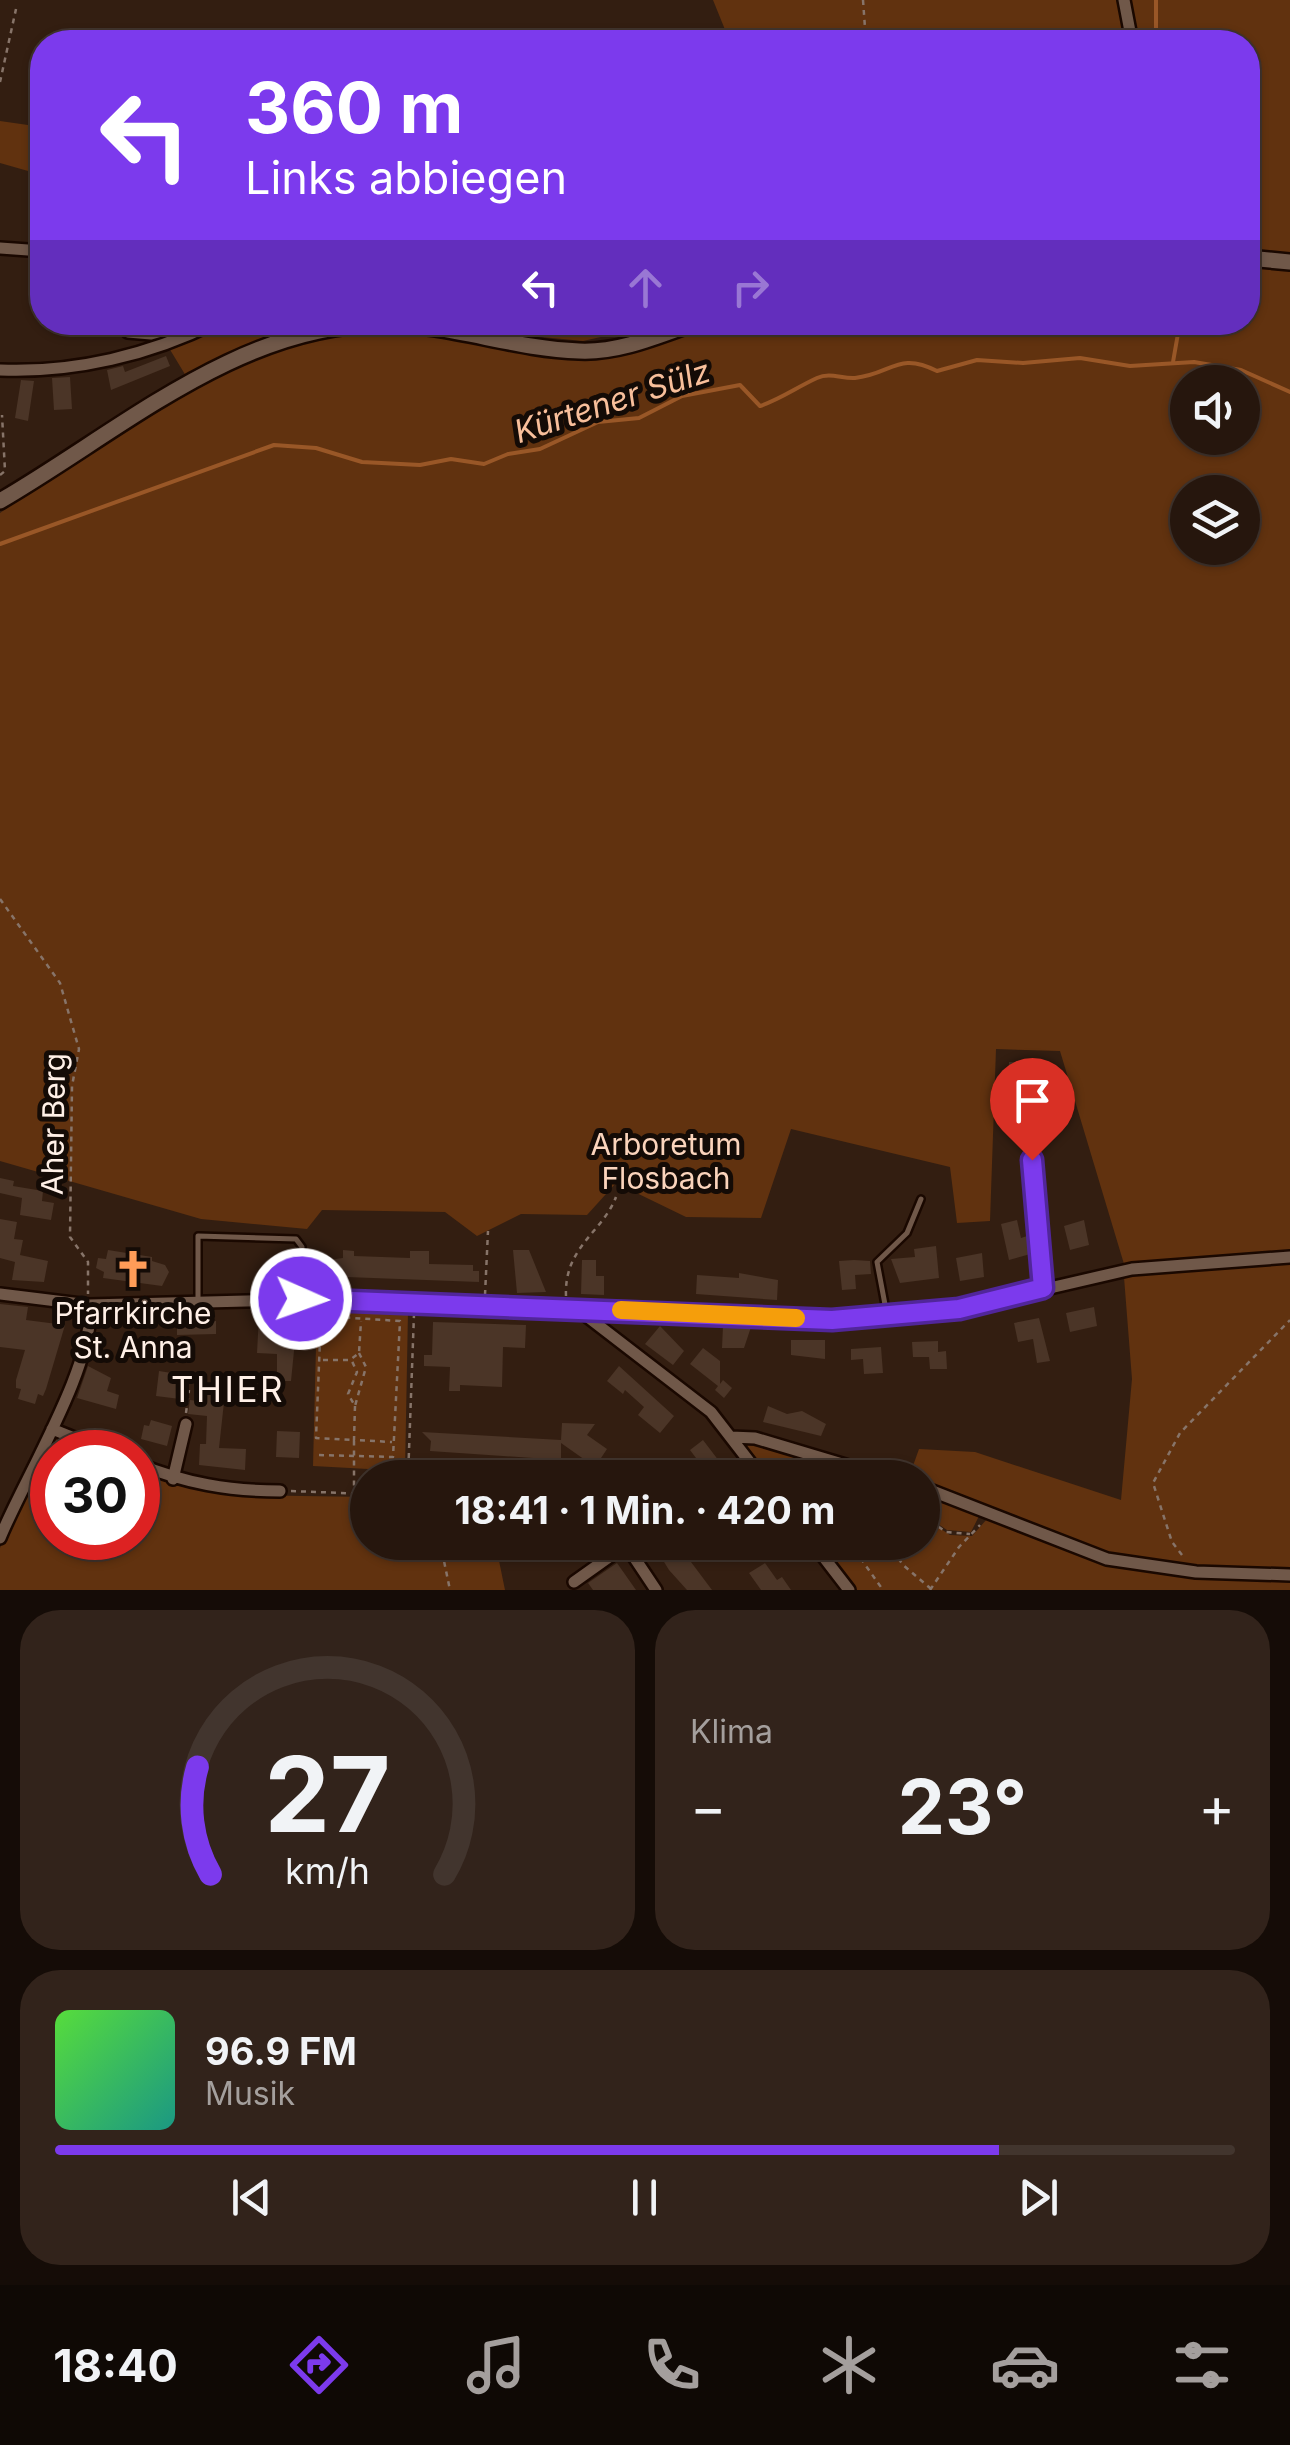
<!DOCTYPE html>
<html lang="de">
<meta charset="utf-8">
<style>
:root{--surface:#26160d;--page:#32231b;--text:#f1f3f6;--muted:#a49f9d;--line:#42352e;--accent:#7c3aed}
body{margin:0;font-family:Inter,sans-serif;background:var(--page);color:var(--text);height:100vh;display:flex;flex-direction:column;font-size:38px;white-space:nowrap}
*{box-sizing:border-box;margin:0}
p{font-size:32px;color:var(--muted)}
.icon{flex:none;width:55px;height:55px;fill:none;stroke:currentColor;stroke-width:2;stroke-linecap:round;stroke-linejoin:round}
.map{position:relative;height:1590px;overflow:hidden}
.side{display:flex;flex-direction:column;gap:20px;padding:20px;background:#150c07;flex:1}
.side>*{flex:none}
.guide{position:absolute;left:30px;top:30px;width:1230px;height:305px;border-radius:40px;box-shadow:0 2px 8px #0004,0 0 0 2px var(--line);background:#7c3aed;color:#fff;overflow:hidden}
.fabs{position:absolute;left:1170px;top:365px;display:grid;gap:20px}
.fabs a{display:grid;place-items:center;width:90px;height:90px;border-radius:50%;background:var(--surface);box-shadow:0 2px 8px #0004,0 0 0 2px var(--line);font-size:50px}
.speed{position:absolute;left:30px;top:1430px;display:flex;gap:20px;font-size:50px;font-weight:700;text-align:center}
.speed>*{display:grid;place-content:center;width:130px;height:130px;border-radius:50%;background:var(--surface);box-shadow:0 2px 8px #0004,0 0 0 2px var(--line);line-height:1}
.speed .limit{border:15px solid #d22;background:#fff;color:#111}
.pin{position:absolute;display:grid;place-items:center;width:85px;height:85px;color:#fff;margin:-102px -42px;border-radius:50% 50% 50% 0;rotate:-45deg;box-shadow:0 0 10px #0007}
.pin .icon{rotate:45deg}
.me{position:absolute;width:110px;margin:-55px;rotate:92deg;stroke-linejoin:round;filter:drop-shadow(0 0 8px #0008)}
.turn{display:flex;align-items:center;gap:35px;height:210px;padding:0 50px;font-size:45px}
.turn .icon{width:130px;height:130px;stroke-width:2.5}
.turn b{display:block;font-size:70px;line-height:85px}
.lanes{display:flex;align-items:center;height:95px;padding:0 50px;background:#0003;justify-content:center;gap:50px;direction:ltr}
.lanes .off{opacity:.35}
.big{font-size:75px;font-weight:700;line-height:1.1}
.side .tile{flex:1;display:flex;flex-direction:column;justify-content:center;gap:15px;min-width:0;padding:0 35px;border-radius:40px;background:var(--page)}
.side .dial{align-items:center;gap:0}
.dial svg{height:260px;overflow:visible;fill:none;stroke:var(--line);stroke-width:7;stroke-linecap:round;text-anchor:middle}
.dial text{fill:var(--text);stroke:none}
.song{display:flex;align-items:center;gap:30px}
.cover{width:120px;height:120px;border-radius:15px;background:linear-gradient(135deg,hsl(110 70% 55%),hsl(170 70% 35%))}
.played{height:10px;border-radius:5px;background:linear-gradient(90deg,var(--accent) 80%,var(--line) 80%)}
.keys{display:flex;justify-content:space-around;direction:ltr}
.heat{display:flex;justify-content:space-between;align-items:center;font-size:55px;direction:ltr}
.side .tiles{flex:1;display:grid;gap:20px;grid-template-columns:1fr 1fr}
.tile:last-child{grid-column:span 2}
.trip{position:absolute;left:350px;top:1460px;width:590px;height:100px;border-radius:50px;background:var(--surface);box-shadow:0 2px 8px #0004,0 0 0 2px var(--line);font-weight:700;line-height:100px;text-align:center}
.tab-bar{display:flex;height:160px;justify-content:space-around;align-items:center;background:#0f0905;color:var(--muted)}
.tab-bar .icon{width:70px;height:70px}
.tab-bar .active{color:var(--accent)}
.tab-bar b{font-size:45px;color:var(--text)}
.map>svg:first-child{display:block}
</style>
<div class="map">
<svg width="1290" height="1590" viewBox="0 0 1290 1590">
<rect width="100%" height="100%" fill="#331e11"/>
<path fill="#61320f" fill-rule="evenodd" d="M713,0H1121L1128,42H730Z
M1127,0H1290V255L1248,252V42H1136Z
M0,121L42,127V175L0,163Z
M1248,263L1290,268V1251L1124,1264L1060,1051L996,1049L990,1221L957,1223L950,1167L791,1129L761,1218L686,1217L616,1183L587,1215L521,1214L477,1236L445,1212L322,1210L307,1229L201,1219L0,1161V513L7,508L196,387L284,339L384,326L582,355L630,348L709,322H1248ZM1188,382H1242V438H1188ZM1188,492H1242V548H1188Z
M224,323H364L336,325L189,381L169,348Z
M395,323H663L583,341Z
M1290,1263V1590H856L819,1543L922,1542L923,1517L950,1535L972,1536L987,1519L992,1520L923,1482L922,1478L909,1477L919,1449L975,1452L1121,1500L1132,1379L1124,1277Z
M317,1306L408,1311L405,1471L313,1466Z
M56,1438L95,1452H52V1538H138V1468L229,1495L367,1497L368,1542L451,1543L497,1551L505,1590H0V1548L28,1481Z
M749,1443H759L874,1477L802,1474L783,1463L782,1477H770L746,1446Z
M923,1491L979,1516L971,1532L947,1530L923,1514Z"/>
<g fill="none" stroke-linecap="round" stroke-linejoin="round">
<path stroke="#995727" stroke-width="4" d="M1156,0V42
M1173,362L1180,322
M0,544L274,445L316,448L362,462L420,465L451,459L484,464L508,454L540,449L598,422L639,418L682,396L740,385L760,406C781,399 797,387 817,378C830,372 842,379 855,378C892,374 898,351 937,371L977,360L1023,363L1080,358L1130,366L1194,362L1241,370L1290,392"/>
</g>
<path fill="#4b3527" d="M166,356L170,366L111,390L107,370L123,366L125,372Z
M70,377L72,409L54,410L52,378Z
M21,380L34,381L28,421L15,418Z
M1009,1062L1044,1063L1040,1142L1015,1141L1018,1086L1008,1085Z
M0,1178L14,1181L13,1186L43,1191L42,1201L54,1203L51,1220L20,1215L22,1198L0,1193Z
M0,1219L17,1222L14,1239L23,1240L20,1255L48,1261L44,1282L12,1280L15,1262L0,1258Z
M1017,1220L1021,1238L1030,1235L1034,1253L1009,1260L1001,1224Z
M1084,1220L1089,1245L1070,1250L1064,1226Z
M936,1246L939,1278L900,1283L891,1259L915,1257L914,1249Z
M108,1250L152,1257V1261L165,1265L169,1272L162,1286L103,1278L104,1272L96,1268L98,1258L106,1259Z
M343,1250L354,1251V1256L410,1258V1251H429V1264L473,1265V1271H479V1282L320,1276L321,1261L343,1258Z
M513,1250H529L546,1292L517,1293Z
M982,1253L984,1277L960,1281L956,1258Z
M582,1260H596V1276H604V1295L581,1294Z
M854,1260L870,1261L871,1274L855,1275L856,1289L842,1290L839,1261Z
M739,1273L778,1280L777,1300L696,1294L697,1275L739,1278Z
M0,1304L28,1307L26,1320L65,1325L46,1389L43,1396L38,1394L35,1404L18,1399L21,1389L16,1388V1380L25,1350L0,1347Z
M1094,1307L1097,1326L1070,1332L1066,1313Z
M177,1313H202V1321H216V1334L177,1335Z
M259,1315L297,1321L291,1381H277V1354L257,1353Z
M1039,1318L1050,1361L1037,1363L1033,1339L1018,1342L1014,1323Z
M433,1322L526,1325L525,1348L503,1347L502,1387L460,1385V1391H449L450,1367L424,1366V1355H432Z
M660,1326L684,1351L673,1365L645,1344Z
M723,1326L751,1327L744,1348H722Z
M791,1340H825V1359L791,1355Z
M938,1341V1352L946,1351L947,1369H930L929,1357H913L912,1342Z
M881,1347L883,1373L864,1374L863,1359L851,1360V1349Z
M703,1348L720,1361V1384L723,1380L732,1388L724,1398L715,1390L718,1386L690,1364Z
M88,1366L111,1378L107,1391L119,1395L116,1409L77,1398Z
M619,1366L674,1416L660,1433L638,1415L644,1407L625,1390L623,1394L607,1381Z
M159,1371L184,1375L180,1399L156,1396Z
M206,1383L226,1384L219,1448L246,1449L245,1470L199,1465L200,1444H206L207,1416L188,1414L190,1400L205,1402Z
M768,1406L787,1414L802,1411L826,1424L821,1436L763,1422Z
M151,1420L172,1426L167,1446L141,1439L144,1425L149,1426Z
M562,1423L595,1424L587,1435L607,1449L595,1467L561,1443V1460L430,1451L431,1441L422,1432L561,1440Z
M277,1431L300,1432L299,1458L276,1457Z
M703,1440L732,1478H711L690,1450Z
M672,1542H676L712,1590H687L669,1570L658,1552Z
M617,1563L636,1590H593L588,1583Z
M765,1563L777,1580L782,1577L791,1590H761L749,1573Z"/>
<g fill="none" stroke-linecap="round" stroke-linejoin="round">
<g stroke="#1a0800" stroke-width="10">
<path id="service" d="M1032,1160L1043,1286
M198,1300V1236L296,1239L302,1247L301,1299
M887,1315L877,1262L907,1233L921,1199"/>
</g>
<g stroke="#1a0800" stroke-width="16">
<path id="minor" d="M1124,0L1132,42
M0,248L42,251
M125,322L128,332L151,334L192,322
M0,370C74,373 150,355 216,322
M0,1294L89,1305L319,1299L832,1320L959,1309L1132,1269L1290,1257
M576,1308L711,1412L762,1478
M52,1429L109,1452
M731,1437L755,1438L889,1478
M138,1464C185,1483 229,1491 280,1491
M173,1479L186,1424
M922,1487L1107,1559L1196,1572L1290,1575
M0,1538C22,1483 98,1359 89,1305
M624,1542L656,1590
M812,1542L849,1590
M574,1582L626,1545"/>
</g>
<g stroke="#1a0800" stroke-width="20">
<path id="secondary" d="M1248,258L1290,262
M0,501C119,432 239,324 382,324C448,323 513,349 579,351C619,353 660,335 697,322"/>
</g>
<path stroke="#877469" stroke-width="2.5" stroke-dasharray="5 5" stroke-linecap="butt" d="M863,0L866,42
M0,82L16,9
M0,475L5,471L2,415
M0,899L60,983L79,1049L72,1086L70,1237L88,1262V1294
M485,1295L488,1231
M566,1296C564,1247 602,1233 616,1197
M359,1353L366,1367L355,1406L348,1394L357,1372L351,1359L359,1353L361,1321
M323,1360H350
M355,1406L354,1440L392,1442
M186,1413L189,1390
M319,1455L393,1457L400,1321L321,1316L316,1438L354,1440V1493
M408,1471L419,1478
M408,1478L414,1314
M797,1478H820
M291,1491L368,1494
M922,1515L946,1532L970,1534
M447,1542L444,1561L450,1590
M849,1542L883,1590
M887,1542L903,1565L930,1588
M1182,1555L1172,1542L1153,1483L1180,1433L1290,1320
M930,1590L959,1547L980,1525"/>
<use href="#service" stroke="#705849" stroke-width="5"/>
<use href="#minor" stroke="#705849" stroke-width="11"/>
<use href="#secondary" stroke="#705849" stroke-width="15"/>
</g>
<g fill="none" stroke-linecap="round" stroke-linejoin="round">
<g stroke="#51269a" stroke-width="25">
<path id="route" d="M301,1299L832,1320L959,1309L1043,1288L1032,1160"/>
</g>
<use href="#route" stroke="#7c3aed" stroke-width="18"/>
<path stroke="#f59e0b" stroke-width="18" d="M621,1310L796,1318"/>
</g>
<defs>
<g id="church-bare" transform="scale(3)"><path d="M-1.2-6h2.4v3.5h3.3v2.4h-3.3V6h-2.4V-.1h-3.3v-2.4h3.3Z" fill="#fe9c58" stroke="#140b06" stroke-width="2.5" paint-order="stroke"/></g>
</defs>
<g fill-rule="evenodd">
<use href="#church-bare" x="133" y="1269"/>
</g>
<g text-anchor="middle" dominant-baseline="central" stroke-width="10" stroke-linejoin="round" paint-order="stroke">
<g font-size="30" fill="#fff0e7" stroke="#140b06">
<text transform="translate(53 1124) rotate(-89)">Aher Berg</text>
</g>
<g font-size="30" fill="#fbd4bc" stroke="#140b06">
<text x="666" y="1144">Arboretum<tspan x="666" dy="34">Flosbach</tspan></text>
</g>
<g font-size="30" fill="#fff0e7" stroke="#140b06">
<text x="133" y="1313">Pfarrkirche<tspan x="133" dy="34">St. Anna</tspan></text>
</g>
<g font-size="32" font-style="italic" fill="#f8bf9b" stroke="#140b06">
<text transform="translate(612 401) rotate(-18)">Kürtener Sülz</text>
</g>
<g font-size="35" letter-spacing="2.5" fill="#fff0e7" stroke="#140b06">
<text x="228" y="1389">THIER</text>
</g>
</g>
</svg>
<div class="fabs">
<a><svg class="icon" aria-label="sound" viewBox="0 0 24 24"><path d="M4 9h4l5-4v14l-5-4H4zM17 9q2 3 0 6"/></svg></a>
<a><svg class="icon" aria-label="layers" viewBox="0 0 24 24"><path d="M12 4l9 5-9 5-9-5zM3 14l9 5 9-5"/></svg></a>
</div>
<div class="speed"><div class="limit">30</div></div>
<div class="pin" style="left:1032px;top:1160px;background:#d93025"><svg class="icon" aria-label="arrive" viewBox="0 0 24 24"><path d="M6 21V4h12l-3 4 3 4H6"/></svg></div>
<svg class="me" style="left:301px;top:1299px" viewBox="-20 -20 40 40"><circle r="17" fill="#7c3aed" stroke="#fff" stroke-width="3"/><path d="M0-11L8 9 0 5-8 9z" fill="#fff"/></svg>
<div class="trip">18:41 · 1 Min. · 420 m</div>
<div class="guide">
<div class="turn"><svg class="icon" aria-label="left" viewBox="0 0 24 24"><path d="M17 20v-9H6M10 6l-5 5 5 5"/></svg><div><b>360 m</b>Links abbiegen</div></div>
<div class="lanes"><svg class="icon" aria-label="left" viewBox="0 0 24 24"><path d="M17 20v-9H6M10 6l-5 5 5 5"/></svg><svg class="icon off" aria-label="ahead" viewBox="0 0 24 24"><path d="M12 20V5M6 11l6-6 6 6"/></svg><svg class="icon off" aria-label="right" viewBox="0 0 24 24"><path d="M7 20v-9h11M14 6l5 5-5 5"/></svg></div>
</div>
</div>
<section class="side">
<div class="tiles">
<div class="tile dial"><svg viewBox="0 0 100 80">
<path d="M14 69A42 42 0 1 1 86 69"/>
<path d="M14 69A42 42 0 0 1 10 36" stroke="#7c3aed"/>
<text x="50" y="56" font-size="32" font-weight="700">27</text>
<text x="50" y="72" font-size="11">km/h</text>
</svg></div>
<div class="tile"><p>Klima</p>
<div class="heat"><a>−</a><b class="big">23°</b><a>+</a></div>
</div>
<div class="tile">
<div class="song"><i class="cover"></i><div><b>96.9 FM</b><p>Musik</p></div></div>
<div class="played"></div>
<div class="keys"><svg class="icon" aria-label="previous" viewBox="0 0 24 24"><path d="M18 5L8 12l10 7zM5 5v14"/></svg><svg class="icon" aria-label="pause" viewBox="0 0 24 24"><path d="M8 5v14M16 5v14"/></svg><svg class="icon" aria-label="next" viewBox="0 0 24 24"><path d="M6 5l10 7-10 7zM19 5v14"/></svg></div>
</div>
</div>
</section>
<nav class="tab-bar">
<b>18:40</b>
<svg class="icon active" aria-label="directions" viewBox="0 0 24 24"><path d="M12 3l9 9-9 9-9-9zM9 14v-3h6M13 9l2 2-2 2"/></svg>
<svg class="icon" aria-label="music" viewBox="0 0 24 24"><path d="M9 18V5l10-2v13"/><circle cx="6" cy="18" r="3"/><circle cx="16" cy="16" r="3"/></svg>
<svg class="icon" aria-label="phone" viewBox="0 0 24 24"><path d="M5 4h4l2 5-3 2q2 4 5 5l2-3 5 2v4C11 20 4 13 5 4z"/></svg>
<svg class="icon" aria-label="climate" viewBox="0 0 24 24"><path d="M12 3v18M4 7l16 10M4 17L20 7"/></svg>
<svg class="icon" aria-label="car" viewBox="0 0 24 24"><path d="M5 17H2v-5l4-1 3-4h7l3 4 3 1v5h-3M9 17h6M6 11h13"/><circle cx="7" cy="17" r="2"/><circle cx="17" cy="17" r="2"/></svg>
<svg class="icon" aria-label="filters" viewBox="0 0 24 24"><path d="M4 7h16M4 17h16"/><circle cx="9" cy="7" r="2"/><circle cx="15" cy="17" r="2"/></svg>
</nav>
